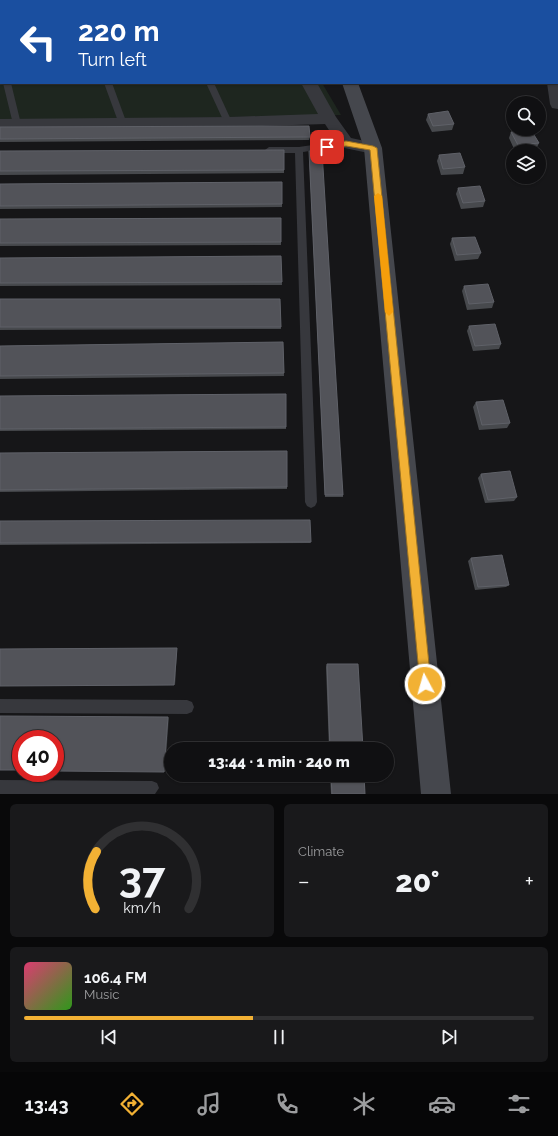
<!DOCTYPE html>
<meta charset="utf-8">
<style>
:root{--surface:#101012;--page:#19191b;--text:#f1f3f6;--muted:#9c9d9f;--line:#303032;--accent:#f2b134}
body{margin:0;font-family:Raleway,sans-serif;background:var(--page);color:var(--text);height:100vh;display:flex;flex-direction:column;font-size:15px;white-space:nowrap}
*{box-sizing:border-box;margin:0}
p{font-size:13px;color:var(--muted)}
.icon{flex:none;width:22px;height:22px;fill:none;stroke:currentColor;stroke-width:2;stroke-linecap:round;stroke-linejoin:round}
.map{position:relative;height:794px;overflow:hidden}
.panel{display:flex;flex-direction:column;gap:10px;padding:10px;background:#09090a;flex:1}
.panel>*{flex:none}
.hud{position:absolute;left:0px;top:0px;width:558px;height:84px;box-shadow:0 1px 3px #0004,0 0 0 1px var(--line);background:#1a4fa0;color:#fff;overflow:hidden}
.tools{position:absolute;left:506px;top:96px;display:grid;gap:8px}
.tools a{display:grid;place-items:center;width:40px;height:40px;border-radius:50%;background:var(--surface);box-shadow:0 1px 3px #0004,0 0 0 1px var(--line);font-size:20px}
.speed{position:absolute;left:12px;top:730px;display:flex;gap:8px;font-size:20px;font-weight:700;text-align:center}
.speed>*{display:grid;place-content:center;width:52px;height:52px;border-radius:50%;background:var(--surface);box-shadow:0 1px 3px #0004,0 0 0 1px var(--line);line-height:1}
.speed .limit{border:6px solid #d22;background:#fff;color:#111}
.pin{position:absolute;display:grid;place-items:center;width:34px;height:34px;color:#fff;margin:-17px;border-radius:8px;box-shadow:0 2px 6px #0006}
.me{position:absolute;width:44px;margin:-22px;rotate:354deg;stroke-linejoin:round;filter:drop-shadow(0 0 3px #0008)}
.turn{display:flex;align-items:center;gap:14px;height:84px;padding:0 12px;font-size:18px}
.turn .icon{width:52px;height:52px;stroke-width:2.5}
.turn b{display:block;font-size:28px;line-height:34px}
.big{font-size:30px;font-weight:800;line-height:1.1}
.panel .widget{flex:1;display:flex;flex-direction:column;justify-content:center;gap:6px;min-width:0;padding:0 14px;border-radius:6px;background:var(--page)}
.panel .dial{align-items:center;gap:0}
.dial svg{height:104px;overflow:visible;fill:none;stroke:var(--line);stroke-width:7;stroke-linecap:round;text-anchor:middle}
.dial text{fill:var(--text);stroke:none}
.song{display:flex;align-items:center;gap:12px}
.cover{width:48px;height:48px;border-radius:6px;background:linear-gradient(135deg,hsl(340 70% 55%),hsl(110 70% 35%))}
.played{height:4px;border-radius:2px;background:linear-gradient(90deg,var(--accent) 45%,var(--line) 45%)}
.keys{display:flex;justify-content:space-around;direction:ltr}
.heat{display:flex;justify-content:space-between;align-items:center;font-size:22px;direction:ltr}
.panel .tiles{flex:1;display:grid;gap:10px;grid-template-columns:1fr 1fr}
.widget:last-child{grid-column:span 2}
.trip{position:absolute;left:164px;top:742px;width:230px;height:40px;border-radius:20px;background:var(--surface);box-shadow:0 1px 3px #0004,0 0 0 1px var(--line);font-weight:800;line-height:40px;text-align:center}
.tab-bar{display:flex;height:64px;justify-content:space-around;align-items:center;background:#060607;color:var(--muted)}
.tab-bar .icon{width:28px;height:28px}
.tab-bar .on{color:var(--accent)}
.tab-bar b{font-size:18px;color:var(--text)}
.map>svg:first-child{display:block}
</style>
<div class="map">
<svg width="558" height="794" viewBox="0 0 558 794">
<rect width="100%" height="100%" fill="#161618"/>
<path fill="#1e261f" d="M0,0H274L1,1V83H322L341,115L0,121Z"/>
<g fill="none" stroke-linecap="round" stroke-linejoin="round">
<path fill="#37383d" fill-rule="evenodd" d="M74,0H82L83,1H75Z
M167,0H175V1H167Z
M0,54H1V62H0Z
M3,83H11L21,124L20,126H14L13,124Z
M104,83H112L127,124L126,126H120L119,124Z
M206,83H214L232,122L231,124H225L224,122Z
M346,140L350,143L349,145L303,152L317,502L315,506L311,508L307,506L305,502L295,153H269L265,150L269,147H299Z
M0,699L187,700L192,702L194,707L192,712L187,714L0,713Z
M0,780L152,781L157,783L159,788L155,794H0Z"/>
<path fill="#37383d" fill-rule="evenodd" d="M255,0H269L270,1H256Z
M534,0H548V1H534Z
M557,79H558V109L552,108L550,104L547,83H557Z
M301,83H317L336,117L351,138L379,144L381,148L379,152L373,154L340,147L325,124L228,127L0,129V119L228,117L318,114Z"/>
<path fill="#45474d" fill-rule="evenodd" d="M291,0H305L306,1H292Z
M342,83H358L382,148L451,794H421L364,148Z"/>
</g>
<path fill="#47494d" d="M365,0H384V1H365Z
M428,114L454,124L452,130L432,132L426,120Z
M0,127L310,137L309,140L0,142Z
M511,132L539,143L536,149L521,151H515L509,138Z
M0,151L284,170V173L0,175Z
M309,151L343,495V497H325Z
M439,155L465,167L463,174L441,175L437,161Z
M282,182V207L0,209V184Z
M458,188L485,201L483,207L461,209L456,194Z
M281,218V245L0,246V219Z
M452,238L481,253L478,259L455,261L450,244Z
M281,256L282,285L0,286V258Z
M464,286L494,302L492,308L467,310L462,291Z
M0,299H280L281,329L0,330Z
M469,326L501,344L499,349L473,351L467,331Z
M283,342L284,376L0,379V346Z
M286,394V429L0,431V396Z
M476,402L510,423L507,428L479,430L473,407Z
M287,451V489L0,492V453Z
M481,474L517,497L514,501L485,503L478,478Z
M0,521L311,542L310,543L0,545Z
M471,558L509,585L506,587L475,590L468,561Z
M177,648V649L175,685L0,686V649Z
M327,664L363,749H329L326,667Z
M330,775H364L365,794H331Z"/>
<path fill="#2f3033" d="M177,648V649L175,685H174Z
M168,717L169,718L165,772H164Z"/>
<path fill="#525359" stroke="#5f6168" d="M448,111L454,124L433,126L428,114Z
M309,126L310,137L0,139V127Z
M531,130L539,143L518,145L511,132Z
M284,150V170L0,171V151Z
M309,151H322L343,495H325Z
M460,153L465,167L443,169L439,155Z
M282,182V204L0,206V184Z
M480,186L485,201L463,203L458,188Z
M281,218V242L0,243V219Z
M475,237L481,253L457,255L452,238Z
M281,256L282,282L0,283V258Z
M488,284L494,302L469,304L464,286Z
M0,299H280L281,327H0Z
M495,324L501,344L475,346L469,326Z
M283,342L284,373L0,376V346Z
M286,394V427L0,429V396Z
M503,400L510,423L482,425L476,402Z
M287,451V487L0,490V453Z
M510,471L517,497L488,500L481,474Z
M310,520L311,542L0,543V521Z
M502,555L509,585L478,587L471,558Z
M177,648L174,685L0,686V649Z
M327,664H358L363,749H330Z
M0,716L168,717L164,772L55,771V739H21V770H0Z
M331,775H364L365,794H332Z"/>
<path fill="#f2b134" stroke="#9d7322" d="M346,141L373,146L377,148L431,684L429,688L425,689L421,688L420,684L370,150L346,146L327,149L323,147L327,144Z"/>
<path fill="#f59e0b" d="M378,193L382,196L393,312L389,316L385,312L374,196Z"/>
</svg>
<div class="tools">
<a><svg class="icon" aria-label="search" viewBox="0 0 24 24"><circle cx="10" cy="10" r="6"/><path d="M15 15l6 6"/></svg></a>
<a><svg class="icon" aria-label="layers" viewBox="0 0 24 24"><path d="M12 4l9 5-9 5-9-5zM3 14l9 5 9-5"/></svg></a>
</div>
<div class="speed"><div class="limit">40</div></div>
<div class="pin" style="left:327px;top:147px;background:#d93025"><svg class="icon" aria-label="arrive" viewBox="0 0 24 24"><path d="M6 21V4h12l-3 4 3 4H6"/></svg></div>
<svg class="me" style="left:425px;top:684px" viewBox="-20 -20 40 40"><circle r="17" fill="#f2b134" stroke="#fff" stroke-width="3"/><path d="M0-11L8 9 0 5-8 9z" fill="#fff"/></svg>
<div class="trip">13:44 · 1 min · 240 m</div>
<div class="hud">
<div class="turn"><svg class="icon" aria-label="left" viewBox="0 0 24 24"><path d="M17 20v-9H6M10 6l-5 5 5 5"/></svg><div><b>220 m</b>Turn left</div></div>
</div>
</div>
<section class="panel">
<div class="tiles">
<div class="widget dial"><svg viewBox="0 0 100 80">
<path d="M14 69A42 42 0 1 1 86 69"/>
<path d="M14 69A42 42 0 0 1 15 25" stroke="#f2b134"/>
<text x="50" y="56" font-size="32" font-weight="700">37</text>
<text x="50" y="72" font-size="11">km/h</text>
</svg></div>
<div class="widget"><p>Climate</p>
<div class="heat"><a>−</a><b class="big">20°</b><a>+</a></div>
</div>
<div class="widget">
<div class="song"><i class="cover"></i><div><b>106.4 FM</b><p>Music</p></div></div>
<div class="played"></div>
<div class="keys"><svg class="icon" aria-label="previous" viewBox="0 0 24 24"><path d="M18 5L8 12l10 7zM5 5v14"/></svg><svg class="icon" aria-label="pause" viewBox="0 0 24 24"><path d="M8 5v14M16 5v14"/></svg><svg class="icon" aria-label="next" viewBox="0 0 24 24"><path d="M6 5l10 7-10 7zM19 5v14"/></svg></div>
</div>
</div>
</section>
<nav class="tab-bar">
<b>13:43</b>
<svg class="icon on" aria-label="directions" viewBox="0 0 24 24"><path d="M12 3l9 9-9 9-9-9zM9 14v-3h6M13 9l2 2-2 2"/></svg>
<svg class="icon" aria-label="music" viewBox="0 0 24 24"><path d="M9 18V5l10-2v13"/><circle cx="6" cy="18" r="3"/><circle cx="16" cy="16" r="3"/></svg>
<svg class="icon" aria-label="phone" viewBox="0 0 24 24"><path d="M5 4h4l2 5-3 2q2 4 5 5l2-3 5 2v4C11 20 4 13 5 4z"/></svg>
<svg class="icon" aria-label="climate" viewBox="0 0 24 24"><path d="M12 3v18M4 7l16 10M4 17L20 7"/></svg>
<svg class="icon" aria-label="car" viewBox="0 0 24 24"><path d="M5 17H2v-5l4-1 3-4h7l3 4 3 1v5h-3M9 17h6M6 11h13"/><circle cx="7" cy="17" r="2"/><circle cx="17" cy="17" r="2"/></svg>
<svg class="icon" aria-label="filters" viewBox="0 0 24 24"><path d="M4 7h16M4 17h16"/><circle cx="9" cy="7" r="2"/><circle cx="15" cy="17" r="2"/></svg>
</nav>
